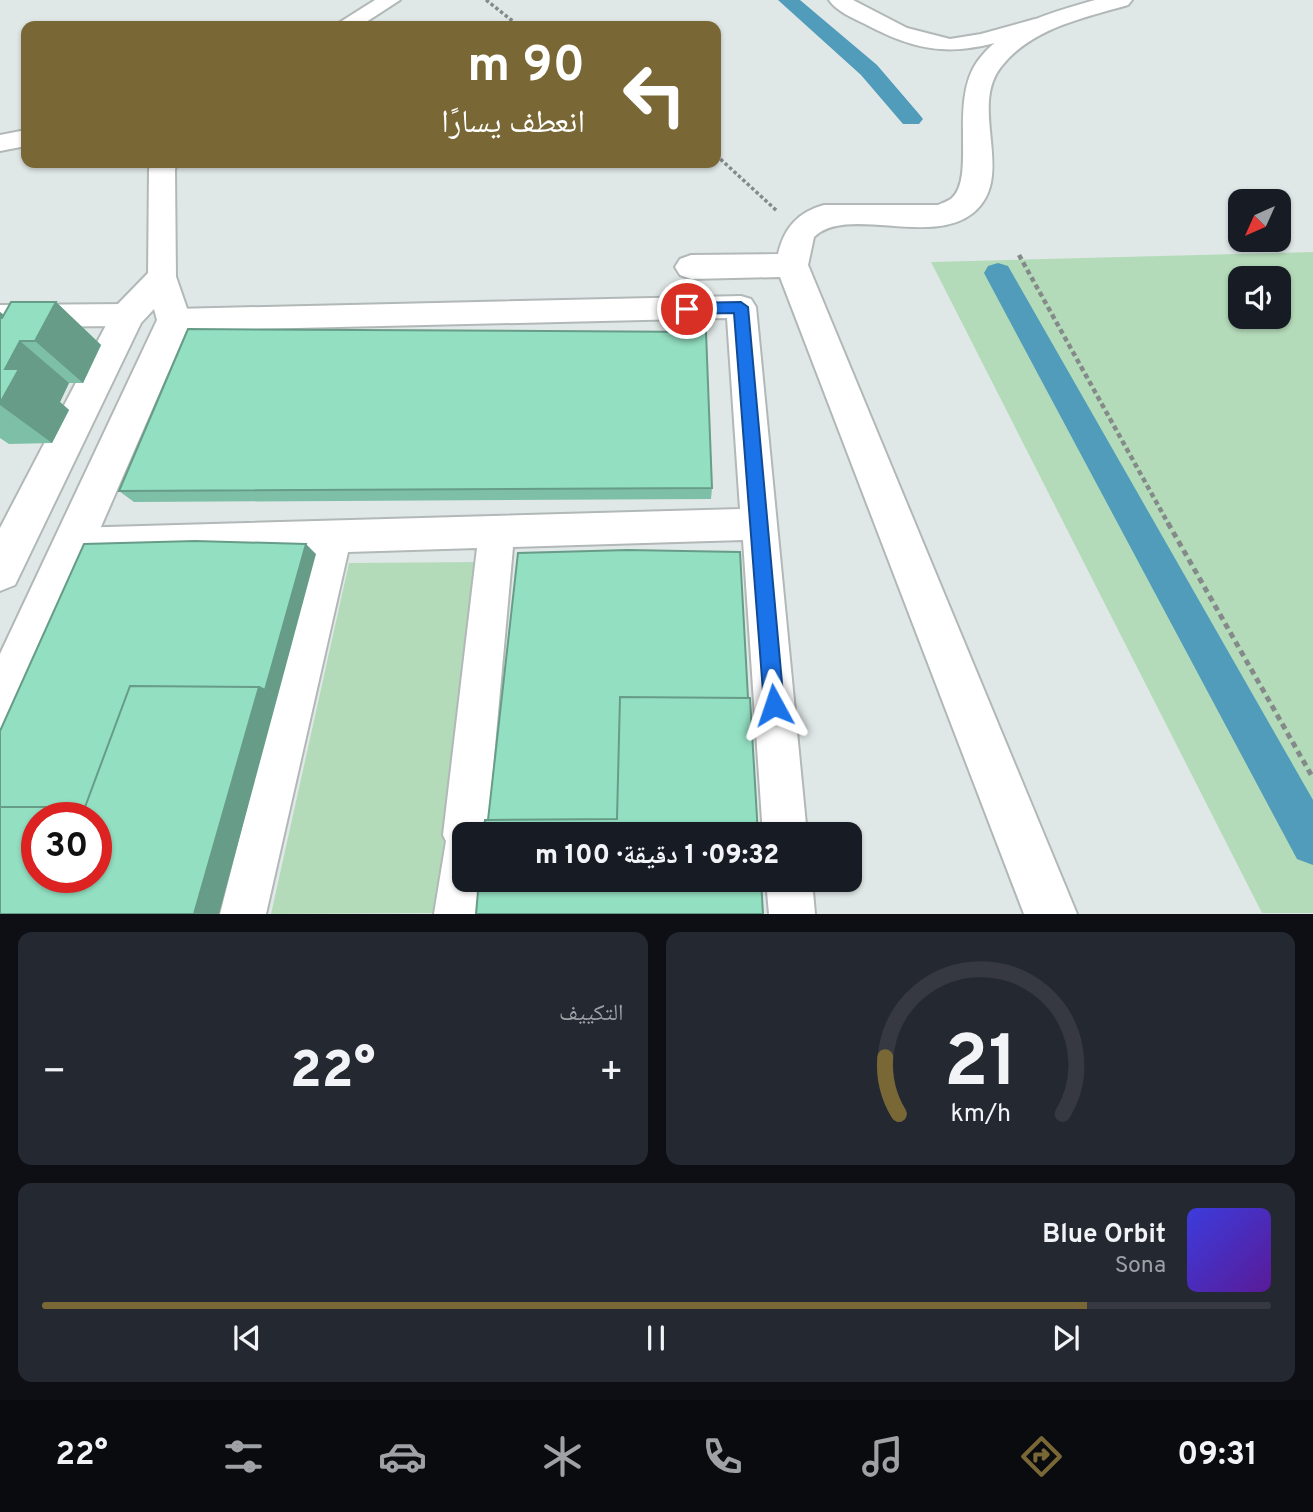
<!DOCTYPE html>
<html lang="ar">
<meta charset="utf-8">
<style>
:root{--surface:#171b24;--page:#242831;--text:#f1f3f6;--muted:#9ea1a6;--line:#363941;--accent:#796735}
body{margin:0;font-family:Overpass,"Noto Naskh Arabic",sans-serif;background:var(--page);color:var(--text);direction:rtl;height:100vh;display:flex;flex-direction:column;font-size:26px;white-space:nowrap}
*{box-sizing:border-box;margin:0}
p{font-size:23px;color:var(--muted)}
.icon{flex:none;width:38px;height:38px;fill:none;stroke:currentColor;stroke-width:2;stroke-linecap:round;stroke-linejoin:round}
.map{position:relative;height:914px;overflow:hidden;direction:ltr}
.sheet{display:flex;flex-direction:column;gap:18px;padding:18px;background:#0d0f14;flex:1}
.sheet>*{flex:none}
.hud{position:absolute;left:21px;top:21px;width:700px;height:147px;border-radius:14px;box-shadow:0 2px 5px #0004;direction:rtl;background:#796735;color:#fff;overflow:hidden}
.needle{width:46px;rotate:225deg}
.controls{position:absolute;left:1228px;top:189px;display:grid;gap:14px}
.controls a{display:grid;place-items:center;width:63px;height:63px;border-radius:14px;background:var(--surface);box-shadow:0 2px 5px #0004;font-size:35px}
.speed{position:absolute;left:21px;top:802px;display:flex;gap:14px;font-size:35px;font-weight:700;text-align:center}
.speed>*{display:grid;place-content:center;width:91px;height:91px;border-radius:50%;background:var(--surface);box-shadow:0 2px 5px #0004;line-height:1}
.speed .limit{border:10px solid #d22;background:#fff;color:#111}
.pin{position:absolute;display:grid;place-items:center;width:60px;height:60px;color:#fff;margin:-30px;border:4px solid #fff;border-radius:50%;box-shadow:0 2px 7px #0007}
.me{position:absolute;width:77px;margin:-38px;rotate:355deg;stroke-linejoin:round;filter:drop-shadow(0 0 5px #0008)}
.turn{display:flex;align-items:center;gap:24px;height:147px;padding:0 21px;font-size:32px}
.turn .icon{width:91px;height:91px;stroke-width:2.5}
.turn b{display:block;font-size:49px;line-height:60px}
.big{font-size:52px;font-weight:800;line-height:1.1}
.sheet .card{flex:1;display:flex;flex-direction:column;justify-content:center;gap:10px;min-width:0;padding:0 24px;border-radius:14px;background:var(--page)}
.sheet .dial{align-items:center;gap:0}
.dial svg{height:182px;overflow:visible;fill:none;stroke:var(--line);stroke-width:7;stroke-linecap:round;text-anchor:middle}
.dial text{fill:var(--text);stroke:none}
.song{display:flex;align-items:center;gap:21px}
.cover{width:84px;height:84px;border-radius:10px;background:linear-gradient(135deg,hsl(240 70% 55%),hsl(270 70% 35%))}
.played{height:7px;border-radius:4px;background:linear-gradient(90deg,var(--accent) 85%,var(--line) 85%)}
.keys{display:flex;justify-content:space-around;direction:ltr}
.heat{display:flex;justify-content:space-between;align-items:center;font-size:38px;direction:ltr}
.sheet .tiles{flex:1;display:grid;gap:18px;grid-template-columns:1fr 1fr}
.card:last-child{grid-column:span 2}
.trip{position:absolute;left:452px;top:822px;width:410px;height:70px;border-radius:14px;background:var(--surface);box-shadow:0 2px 5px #0004;font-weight:800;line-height:70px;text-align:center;direction:rtl}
.tab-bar{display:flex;height:112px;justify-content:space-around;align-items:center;background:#090b0e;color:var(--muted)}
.tab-bar .icon{width:49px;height:49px}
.tab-bar .current{color:var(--accent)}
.tab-bar b{font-size:32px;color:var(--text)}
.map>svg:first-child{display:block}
</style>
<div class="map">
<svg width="1313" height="914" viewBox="0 0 1313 914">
<rect width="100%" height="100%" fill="#e0e8e7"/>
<path fill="#b4dbb9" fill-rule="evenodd" d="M1313,252V913H1262L931,262ZM1241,278H1279V317H1241Z
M479,562L435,913L271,914L349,563Z"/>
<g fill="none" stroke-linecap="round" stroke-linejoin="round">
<path fill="#509cba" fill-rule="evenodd" d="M778,0H800L877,65L919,114L923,119L919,124H903L861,75Z
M998,263L1008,266L1313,800V865L1297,859L984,273L988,266Z"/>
<g stroke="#b1b8b7" stroke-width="4">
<path id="minor" d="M375,0H400L360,26H334Z
M829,0H853L907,28L950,39L981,34L1035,19L1046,25L1042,29C970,52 936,62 865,24C853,18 836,11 829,0Z
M26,130V146L0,151V135Z
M153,163H178L175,169L176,279L172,286L162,289L152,286L148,279L149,169Z
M741,296L751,299L756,307L807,835H763L743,540L513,547L487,835H464V880H483L480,914H434L446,841L443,835L477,548L348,552L266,914H220L312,553L72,560L59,556L54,544L59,532L72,528L740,509L727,318L174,331L164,328L159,320L164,312L174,309Z
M128,304L138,307L143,315L138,323L128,326L0,327V305Z
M766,880H812L815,914H769Z"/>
</g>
<g stroke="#b1b8b7" stroke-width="4">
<path id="tertiary" d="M1095,0H1132L1128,5C1084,18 1031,28 1001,67C968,108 1017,177 973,213C931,247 847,205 814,237L808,265L1077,914H1024L780,277L691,279L680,275L675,267L680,259L691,255L778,254C784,228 798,212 824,205H938C942,203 949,201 952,198C976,176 949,102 977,62C1004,24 1053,12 1095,0Z
M162,267L174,271L191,320L16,722L0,729V654L157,320L154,309L141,323L15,585L0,591V528L116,306L150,271Z"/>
</g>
<path stroke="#848a89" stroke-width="3.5" stroke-dasharray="3.5 2.5" stroke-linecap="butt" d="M486,0L519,26
M716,155L777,211"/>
<path stroke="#848a89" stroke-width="4.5" stroke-dasharray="5 3.5" stroke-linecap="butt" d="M1019,255L1169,525"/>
<path stroke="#848a89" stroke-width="5" stroke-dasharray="6 4.5" stroke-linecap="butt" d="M1168,523L1313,778"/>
<use href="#minor" fill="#fff" fill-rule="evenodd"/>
<use href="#tertiary" fill="#fff" fill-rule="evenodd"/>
</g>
<path fill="#7ec0a7" d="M56,302L101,345L83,383H69L60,402L69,410L52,443L9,444L0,438V312L4,315Z
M712,488L711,499L134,502L119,491Z"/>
<path fill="#679c88" d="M56,302L101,345L83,383L35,341Z
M0,312L34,341H20L69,383L60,402L69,410L52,443L0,405Z
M306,544L316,554L219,914H194L259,687Z"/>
<path fill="#93dfc2" stroke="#679c88" stroke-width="2" fill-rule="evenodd" d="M11,302H56L35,341H20L5,369H19L0,403V318H2Z
M188,329L706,332L712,488L119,491Z
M195,541L306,544L265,690L259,687L130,686L85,807H0V731L84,544Z
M628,550L740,552L748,698L620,697L617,819L488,820L518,553Z
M130,686L259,687L194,914H0V807H85ZM37,817H96V877H37Z
M620,697L750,698L758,835H483L485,820L617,819Z
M479,880H761L763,914H476Z"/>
<path fill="#1a73e8" stroke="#114b97" stroke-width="2" d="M741,302L748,307L784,705L781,712L774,715L767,712L764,705L734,313L687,314L680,309L687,303Z"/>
</svg>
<div class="controls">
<a><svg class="needle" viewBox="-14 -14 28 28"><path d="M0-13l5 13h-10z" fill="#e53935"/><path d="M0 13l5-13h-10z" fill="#9ea1a6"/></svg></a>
<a><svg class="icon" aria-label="sound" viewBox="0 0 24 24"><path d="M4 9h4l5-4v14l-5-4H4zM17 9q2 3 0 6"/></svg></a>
</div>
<div class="speed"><div class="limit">30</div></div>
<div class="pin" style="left:687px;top:309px;background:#d93025"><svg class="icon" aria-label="arrive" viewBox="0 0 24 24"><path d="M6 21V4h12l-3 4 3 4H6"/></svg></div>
<svg class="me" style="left:774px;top:705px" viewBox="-20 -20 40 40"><path d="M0-17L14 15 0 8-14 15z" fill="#1a73e8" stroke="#fff" stroke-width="4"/></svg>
<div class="trip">09:32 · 1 دقيقة · 100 m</div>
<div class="hud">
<div class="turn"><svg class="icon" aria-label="left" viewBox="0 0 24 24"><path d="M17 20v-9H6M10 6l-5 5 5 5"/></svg><div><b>90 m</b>انعطف يسارًا</div></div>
</div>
</div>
<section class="sheet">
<div class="tiles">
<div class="card dial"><svg viewBox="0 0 100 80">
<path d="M14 69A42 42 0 1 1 86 69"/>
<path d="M14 69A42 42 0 0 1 8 44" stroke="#796735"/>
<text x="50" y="56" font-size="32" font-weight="700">21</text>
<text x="50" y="72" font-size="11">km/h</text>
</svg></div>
<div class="card"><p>التكييف</p>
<div class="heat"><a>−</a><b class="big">22°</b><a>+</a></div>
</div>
<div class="card">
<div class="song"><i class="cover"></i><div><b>Blue Orbit</b><p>Sona</p></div></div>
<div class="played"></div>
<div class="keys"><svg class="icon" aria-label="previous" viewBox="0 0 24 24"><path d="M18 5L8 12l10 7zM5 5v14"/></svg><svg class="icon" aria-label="pause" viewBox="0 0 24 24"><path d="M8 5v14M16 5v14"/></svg><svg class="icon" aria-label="next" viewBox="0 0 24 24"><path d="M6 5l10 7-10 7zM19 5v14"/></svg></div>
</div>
</div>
</section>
<nav class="tab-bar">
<b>09:31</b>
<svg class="icon current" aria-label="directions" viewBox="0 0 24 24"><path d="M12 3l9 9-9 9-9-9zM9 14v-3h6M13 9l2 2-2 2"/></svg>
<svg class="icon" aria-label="music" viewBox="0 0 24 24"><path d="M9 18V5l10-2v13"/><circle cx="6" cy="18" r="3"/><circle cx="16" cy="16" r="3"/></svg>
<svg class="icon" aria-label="phone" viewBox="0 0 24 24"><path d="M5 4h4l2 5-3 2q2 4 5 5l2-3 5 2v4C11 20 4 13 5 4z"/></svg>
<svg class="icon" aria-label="climate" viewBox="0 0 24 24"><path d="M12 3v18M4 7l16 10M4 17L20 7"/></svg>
<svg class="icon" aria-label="car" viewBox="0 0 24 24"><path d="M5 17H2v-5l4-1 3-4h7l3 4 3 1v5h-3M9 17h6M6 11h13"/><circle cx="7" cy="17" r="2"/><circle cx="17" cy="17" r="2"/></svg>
<svg class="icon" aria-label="filters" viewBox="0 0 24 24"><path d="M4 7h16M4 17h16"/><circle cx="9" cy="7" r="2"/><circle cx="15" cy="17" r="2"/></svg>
<b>22°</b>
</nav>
